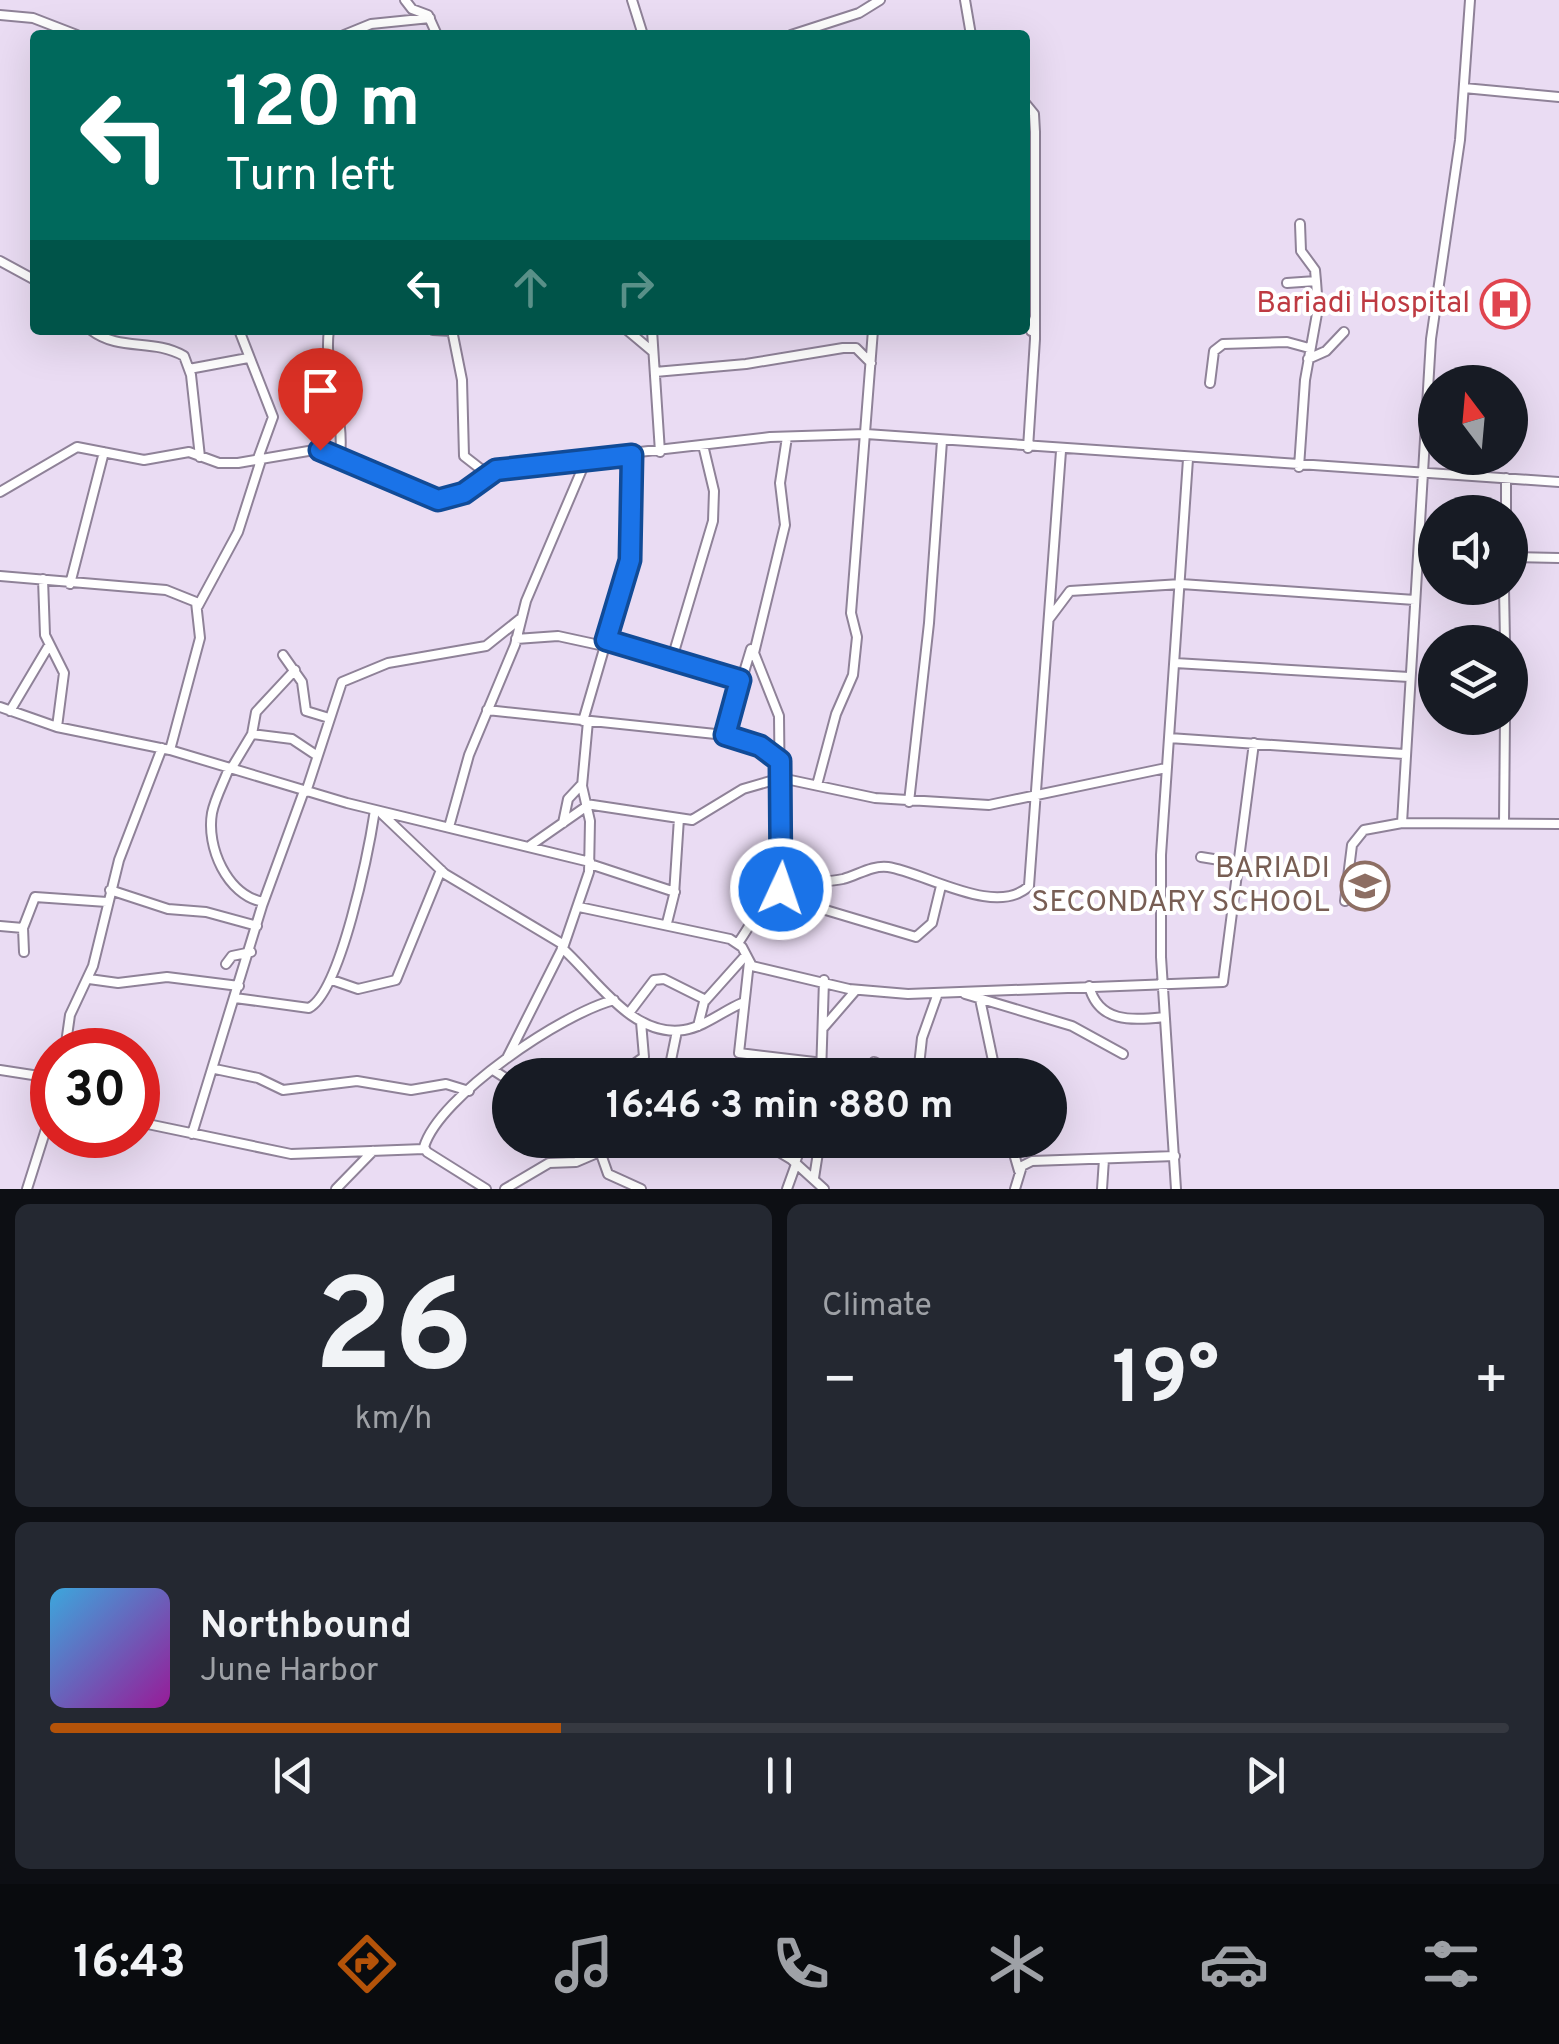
<!DOCTYPE html>
<meta charset="utf-8">
<style>
:root{--surface:#171b24;--page:#242831;--text:#f1f3f6;--muted:#9ea1a6;--line:#363941;--accent:#b45309}
body{margin:0;font-family:Overpass,sans-serif;background:var(--page);color:var(--text);height:100vh;display:flex;flex-direction:column;font-size:38px;white-space:nowrap}
*{box-sizing:border-box;margin:0}
p{font-size:32px;color:var(--muted)}
.icon{flex:none;width:55px;height:55px;fill:none;stroke:currentColor;stroke-width:2;stroke-linecap:round;stroke-linejoin:round}
.map{position:relative;height:1189px;overflow:hidden}
.panel{display:flex;flex-direction:column;gap:15px;padding:15px;background:#0d0f14;flex:1}
.panel>*{flex:none}
.banner{position:absolute;left:30px;top:30px;width:1000px;height:305px;border-radius:10px;box-shadow:0 10px 40px #0002;background:#00695c;color:#fff;overflow:hidden}
.needle{width:65px;rotate:344deg}
.fabs{position:absolute;left:1418px;top:365px;display:grid;gap:20px}
.fabs a{display:grid;place-items:center;width:110px;height:110px;border-radius:50%;background:var(--surface);box-shadow:0 10px 40px #0002;font-size:50px}
.speed{position:absolute;left:30px;top:1028px;display:flex;gap:20px;font-size:50px;font-weight:700;text-align:center}
.speed>*{display:grid;place-content:center;width:130px;height:130px;border-radius:50%;background:var(--surface);box-shadow:0 10px 40px #0002;line-height:1}
.speed .limit{border:15px solid #d22;background:#fff;color:#111}
.pin{position:absolute;display:grid;place-items:center;width:85px;height:85px;color:#fff;margin:-102px -42px;border-radius:50% 50% 50% 0;rotate:-45deg;box-shadow:0 0 10px #0007}
.pin .icon{rotate:45deg}
.me{position:absolute;width:110px;margin:-55px;rotate:3deg;stroke-linejoin:round;filter:drop-shadow(0 0 8px #0008)}
.turn{display:flex;align-items:center;gap:35px;height:210px;padding:0 30px;font-size:45px}
.turn .icon{width:130px;height:130px;stroke-width:2.5}
.turn b{display:block;font-size:70px;line-height:85px}
.lanes{display:flex;align-items:center;height:95px;padding:0 30px;background:#0003;justify-content:center;gap:50px;direction:ltr}
.lanes .off{opacity:.35}
.big{font-size:75px;font-weight:700;line-height:1.1}
.panel .tile{flex:1;display:flex;flex-direction:column;justify-content:center;gap:15px;min-width:0;padding:0 35px;border-radius:15px;background:var(--page)}
.panel .dial{align-items:center;gap:0}
.dial b{font-size:130px;line-height:1}
.song{display:flex;align-items:center;gap:30px}
.cover{width:120px;height:120px;border-radius:15px;background:linear-gradient(135deg,hsl(200 70% 55%),hsl(300 70% 35%))}
.played{height:10px;border-radius:5px;background:linear-gradient(90deg,var(--accent) 35%,var(--line) 35%)}
.keys{display:flex;justify-content:space-around;direction:ltr}
.heat{display:flex;justify-content:space-between;align-items:center;font-size:55px;direction:ltr}
.panel .tiles{flex:1;display:grid;gap:15px;grid-template-columns:1fr 1fr}
.tile:last-child{grid-column:span 2}
.trip{position:absolute;left:492px;top:1058px;width:575px;height:100px;border-radius:50px;background:var(--surface);box-shadow:0 10px 40px #0002;font-weight:700;line-height:100px;text-align:center}
.dock{display:flex;height:160px;justify-content:space-around;align-items:center;background:#090b0e;color:var(--muted)}
.dock .icon{width:70px;height:70px}
.dock .current{color:var(--accent)}
.dock b{font-size:45px;color:var(--text)}
.map>svg:first-child{display:block}
</style>
<div class="map">
<svg width="1559" height="1189" viewBox="0 0 1559 1189">
<rect width="100%" height="100%" fill="#eadcf3"/>
<g fill="none" stroke-linecap="round" stroke-linejoin="round">
<g stroke="#8f8298" stroke-width="12">
<path id="street" d="M405,0L412,9L428,15L437,35
M632,0L643,35
M965,0L971,35
M0,15L33,18L77,35
M344,35L371,24L430,18
M791,35L859,13L880,0
M1464,88L1559,97
M1025,103L1034,114L1035,132V339L1028,448
M1300,224L1301,251L1315,270L1316,281
M0,261L35,280
M1287,283L1316,281L1318,308L1305,380L1299,467
M1025,314L1031,331
M91,330C120,352 152,338 184,356L191,375L200,457
M239,330L273,417L257,461
M329,330C323,373 345,411 340,456
M433,330L452,331
M452,330L462,380L464,456L482,470L770,437L866,434L1559,482
M627,330L652,351
M652,330L660,452
M1308,359L1326,351L1344,332
M189,369L248,358
M655,372L746,364L843,348H856L871,363
M1210,383L1214,351L1223,344L1287,342L1309,348
M0,492L77,447L144,460L189,452L219,463H238L320,449L438,500L465,493L496,470
M1506,512V478
M1510,557L1559,558
M1418,559H1435
M0,576L166,590L196,602L200,638L170,750
M43,579L45,635L64,673L57,727
M70,584L104,452
M1504,588L1505,642
M198,606L238,532L261,460
M1049,619L1070,591L1181,584L1415,600
M516,639L558,636L604,646
M606,640L740,680
M283,655L302,682L306,711L329,718
M671,662L713,521L714,491L703,445
M1175,663L1409,677
M0,707L57,727L170,750L347,803L590,862
M487,710L725,735L760,746L781,761
M10,711L48,647
M583,721L630,560L632,455
M252,734L256,712L295,670
M725,735L751,649
M1169,738L1404,754
M229,768C224,782 215,798 212,813C206,847 227,895 263,902
M231,769L252,734L292,739L316,755
M817,785L836,714L853,675L857,637L851,613L873,330
M306,792L342,682L388,663L486,646L520,619
M909,802L929,623L942,441
M586,804L692,820L743,789L781,778L875,798L989,805L1166,768
M382,814L445,874L564,945
M563,823L568,799L582,784
M1402,823L1431,339L1460,140L1470,0
M1504,823L1505,718
M449,827L469,755L515,645L526,601L586,460
M531,845L587,806
M1201,857L1238,863
M590,864L675,892
M781,889L779,716L754,653L785,525L780,483L787,437
M110,890L168,909L206,912L257,926
M772,894L916,937L932,923L941,886
M1345,901L1352,845L1364,830L1402,823L1559,824
M579,907L730,939L742,947L752,966L849,989L908,994L1223,982L1254,743
M667,923L674,895L679,818
M0,926L23,928
M738,943C749,928 760,904 775,893C793,878 822,884 843,879C858,875 872,865 888,867C924,872 996,918 1029,886L1061,451
M562,948C596,978 632,1038 684,1030C704,1027 723,1011 742,1003
M24,952L23,928L35,897L107,902
M749,962L739,1053L823,1063
M226,964L232,956L251,952
M89,979L118,983L167,977L239,986
M332,980L358,989L396,980L441,870
M1089,986C1099,1024 1133,1020 1164,1017
M965,994L1072,1026L1123,1054
M235,998L309,1008C341,991 369,849 375,810
M980,999L996,1075
M629,1013L654,980L664,979L706,1000
M698,1026L704,1002L746,955
M824,1027L856,990
M65,1050L70,1015L93,966L119,860L162,748
M507,1058L564,945L589,872L590,821L582,786L588,721
M874,1062L901,1075
M215,1069L258,1078L283,1090L357,1081L411,1090L446,1084L469,1091
M627,1069L644,1057L641,1022
M0,1070L52,1078
M493,1070L510,1081
M918,1073L953,1075
M668,1075L677,1031
M821,1075L824,980
M918,1075L922,1038L938,993
M138,1122L291,1154L424,1149
M192,1134L262,906L304,791
M596,1140L608,1174L641,1189
M605,1140L638,1147L656,1140
M759,1140L791,1159L824,1189
M1010,1140L1019,1171
M795,1163L803,1140
M814,1178L820,1140
M27,1189L52,1110
M336,1189L373,1151
M486,1189L427,1152L424,1147C439,1096 563,1013 614,1000
M505,1189L549,1163L576,1162L597,1153
M787,1189L796,1164
M1015,1189L1022,1166L1032,1161L1175,1156
M1102,1189L1104,1159
M1176,1189L1161,957V855L1188,459"/>
</g>
<use href="#street" stroke="#fff" stroke-width="8"/>
</g>
<g fill="none" stroke-linecap="round" stroke-linejoin="round">
<g stroke="#114b97" stroke-width="25">
<path id="route" d="M320,450L438,500L464,493L496,470L632,455L630,560L606,640L740,680L725,735L760,746L780,761L781,889"/>
</g>
<use href="#route" stroke="#1a73e8" stroke-width="18"/>
</g>
<defs>
<g id="hospital-ring" transform="scale(2.5)"><circle r="9.5" fill="#fff" stroke="#e0444e" stroke-width="1.5"/><path d="M-5-5h3v3.5h4V-5h3V5h-3V1.5h-4V5h-3Z" fill="#e0444e"/></g>
<g id="school-ring" transform="scale(2.5)"><circle r="9.5" fill="#fff" stroke="#8d6e63" stroke-width="1.5"/><path d="M0-5L7-2L0 1L-7-2ZM-4 1L0 2.5L4 1V4Q0 6-4 4Z" fill="#8d6e63"/></g>
</defs>
<g fill-rule="evenodd">
<use href="#hospital-ring" x="1505" y="304"/>
<use href="#school-ring" x="1365" y="886"/>
</g>
<g text-anchor="middle" dominant-baseline="central" stroke-width="8" stroke-linejoin="round" paint-order="stroke">
<g font-size="30" fill="#be3a42" stroke="#fff" text-anchor="end">
<text x="1470" y="304">Bariadi Hospital</text>
</g>
<g font-size="30" fill="#785e54" stroke="#fff" text-anchor="end">
<text x="1330" y="869">BARIADI<tspan x="1330" dy="34">SECONDARY SCHOOL</tspan></text>
</g>
</g>
</svg>
<div class="fabs">
<a><svg class="needle" viewBox="-14 -14 28 28"><path d="M0-13l5 13h-10z" fill="#e53935"/><path d="M0 13l5-13h-10z" fill="#9ea1a6"/></svg></a>
<a><svg class="icon" aria-label="sound" viewBox="0 0 24 24"><path d="M4 9h4l5-4v14l-5-4H4zM17 9q2 3 0 6"/></svg></a>
<a><svg class="icon" aria-label="layers" viewBox="0 0 24 24"><path d="M12 4l9 5-9 5-9-5zM3 14l9 5 9-5"/></svg></a>
</div>
<div class="speed"><div class="limit">30</div></div>
<div class="pin" style="left:320px;top:450px;background:#d93025"><svg class="icon" aria-label="arrive" viewBox="0 0 24 24"><path d="M6 21V4h12l-3 4 3 4H6"/></svg></div>
<svg class="me" style="left:781px;top:889px" viewBox="-20 -20 40 40"><circle r="17" fill="#1a73e8" stroke="#fff" stroke-width="3"/><path d="M0-11L8 9 0 5-8 9z" fill="#fff"/></svg>
<div class="trip">16:46 · 3 min · 880 m</div>
<div class="banner">
<div class="turn"><svg class="icon" aria-label="left" viewBox="0 0 24 24"><path d="M17 20v-9H6M10 6l-5 5 5 5"/></svg><div><b>120 m</b>Turn left</div></div>
<div class="lanes"><svg class="icon" aria-label="left" viewBox="0 0 24 24"><path d="M17 20v-9H6M10 6l-5 5 5 5"/></svg><svg class="icon off" aria-label="ahead" viewBox="0 0 24 24"><path d="M12 20V5M6 11l6-6 6 6"/></svg><svg class="icon off" aria-label="right" viewBox="0 0 24 24"><path d="M7 20v-9h11M14 6l5 5-5 5"/></svg></div>
</div>
</div>
<section class="panel">
<div class="tiles">
<div class="tile dial"><b>26</b><p>km/h</p></div>
<div class="tile"><p>Climate</p>
<div class="heat"><a>−</a><b class="big">19°</b><a>+</a></div>
</div>
<div class="tile">
<div class="song"><i class="cover"></i><div><b>Northbound</b><p>June Harbor</p></div></div>
<div class="played"></div>
<div class="keys"><svg class="icon" aria-label="previous" viewBox="0 0 24 24"><path d="M18 5L8 12l10 7zM5 5v14"/></svg><svg class="icon" aria-label="pause" viewBox="0 0 24 24"><path d="M8 5v14M16 5v14"/></svg><svg class="icon" aria-label="next" viewBox="0 0 24 24"><path d="M6 5l10 7-10 7zM19 5v14"/></svg></div>
</div>
</div>
</section>
<nav class="dock">
<b>16:43</b>
<svg class="icon current" aria-label="directions" viewBox="0 0 24 24"><path d="M12 3l9 9-9 9-9-9zM9 14v-3h6M13 9l2 2-2 2"/></svg>
<svg class="icon" aria-label="music" viewBox="0 0 24 24"><path d="M9 18V5l10-2v13"/><circle cx="6" cy="18" r="3"/><circle cx="16" cy="16" r="3"/></svg>
<svg class="icon" aria-label="phone" viewBox="0 0 24 24"><path d="M5 4h4l2 5-3 2q2 4 5 5l2-3 5 2v4C11 20 4 13 5 4z"/></svg>
<svg class="icon" aria-label="climate" viewBox="0 0 24 24"><path d="M12 3v18M4 7l16 10M4 17L20 7"/></svg>
<svg class="icon" aria-label="car" viewBox="0 0 24 24"><path d="M5 17H2v-5l4-1 3-4h7l3 4 3 1v5h-3M9 17h6M6 11h13"/><circle cx="7" cy="17" r="2"/><circle cx="17" cy="17" r="2"/></svg>
<svg class="icon" aria-label="filters" viewBox="0 0 24 24"><path d="M4 7h16M4 17h16"/><circle cx="9" cy="7" r="2"/><circle cx="15" cy="17" r="2"/></svg>
</nav>
